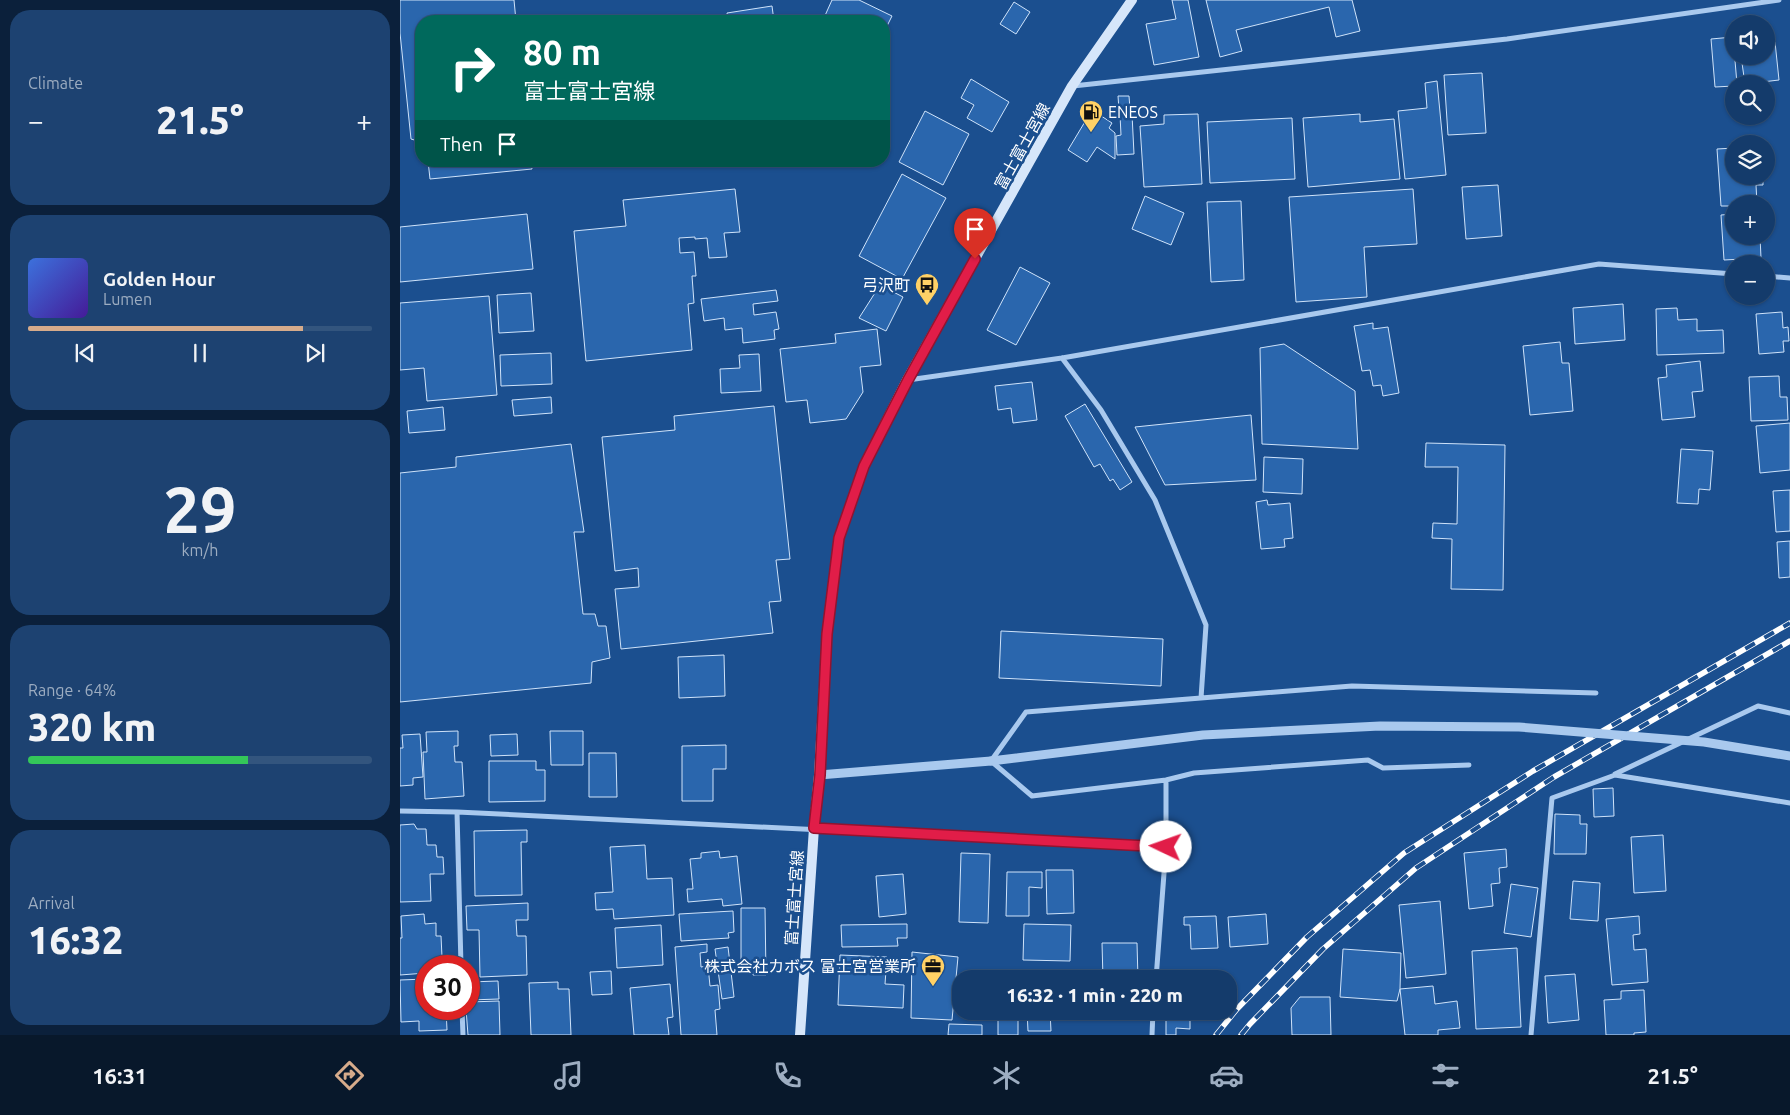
<!DOCTYPE html>
<meta charset="utf-8">
<style>
:root{--surface:#143b6b;--page:#1d4271;--text:#f1f3f6;--muted:#9dadc1;--line:#33557e;--accent:#d6ab8b}
body{margin:0;font-family:Ubuntu,"Noto Sans JP",sans-serif;background:var(--page);color:var(--text);height:100vh;display:flex;flex-direction:column;font-size:19px;white-space:nowrap}
*{box-sizing:border-box;margin:0}
p{font-size:16px;color:var(--muted)}
.icon{flex:none;width:28px;height:28px;fill:none;stroke:currentColor;stroke-width:2;stroke-linecap:round;stroke-linejoin:round}
.map{position:relative;flex:1;overflow:hidden}
.panel{display:flex;flex-direction:column;gap:10px;padding:10px;background:#0b203b;width:400px}
.panel>*{flex:none}
.hud{position:absolute;left:15px;top:15px;width:475px;height:152px;border-radius:20px;box-shadow:0 1px 4px #0004,0 0 0 1px var(--line);background:#00695c;color:#fff;overflow:hidden}
.controls{position:absolute;left:1325px;top:15px;display:grid;gap:10px}
.controls a{display:grid;place-items:center;width:50px;height:50px;border-radius:50%;background:var(--surface);box-shadow:0 1px 4px #0004,0 0 0 1px var(--line);font-size:25px}
.speed{position:absolute;left:15px;top:955px;display:flex;gap:10px;font-size:25px;font-weight:700;text-align:center}
.speed>*{display:grid;place-content:center;width:65px;height:65px;border-radius:50%;background:var(--surface);box-shadow:0 1px 4px #0004,0 0 0 1px var(--line);line-height:1}
.speed .limit{border:8px solid #d22;background:#fff;color:#111}
.pin{position:absolute;display:grid;place-items:center;width:42px;height:42px;color:#fff;margin:-51px -21px;border-radius:50% 50% 50% 0;rotate:-45deg;box-shadow:0 0 5px #0007}
.pin .icon{rotate:45deg}
.me{position:absolute;width:55px;margin:-28px;rotate:273deg;stroke-linejoin:round;filter:drop-shadow(0 0 4px #0008)}
.turn{display:flex;align-items:center;gap:18px;height:105px;padding:0 25px;font-size:22px}
.turn .icon{width:65px;height:65px;stroke-width:2.5}
.turn b{display:block;font-size:35px;line-height:42px}
.then{display:flex;align-items:center;height:48px;padding:0 25px;background:#0003;gap:10px;font-size:19px}
.big{font-size:38px;font-weight:800;line-height:1.1}
.panel .widget{flex:1;display:flex;flex-direction:column;justify-content:center;gap:8px;min-width:0;padding:0 18px;border-radius:20px;background:var(--page)}
.panel .dial{align-items:center;gap:0}
.dial b{font-size:65px;line-height:1}
.song{display:flex;align-items:center;gap:15px}
.cover{width:60px;height:60px;border-radius:8px;background:linear-gradient(135deg,hsl(220 70% 55%),hsl(260 70% 35%))}
.played{height:5px;border-radius:2px;background:linear-gradient(90deg,var(--accent) 80%,var(--line) 80%)}
.keys{display:flex;justify-content:space-around;direction:ltr}
.heat{display:flex;justify-content:space-between;align-items:center;font-size:28px;direction:ltr}
.charge{height:8px;border-radius:4px;background:linear-gradient(90deg,#34c759 64%,var(--line) 0)}
.trip{position:absolute;left:552px;top:970px;width:285px;height:50px;border-radius:20px;background:var(--surface);box-shadow:0 1px 4px #0004,0 0 0 1px var(--line);font-weight:800;line-height:50px;text-align:center}
.menu{display:flex;height:80px;justify-content:space-around;align-items:center;background:#08182b;color:var(--muted)}
.menu .icon{width:35px;height:35px}
.menu .on{color:var(--accent)}
.menu b{font-size:22px;color:var(--text)}
main{display:flex;flex:1;min-height:0}
.map>svg:first-child{display:block}
</style>
<main>
<section class="panel">
<div class="widget"><p>Climate</p>
<div class="heat"><a>−</a><b class="big">21.5°</b><a>+</a></div>
</div>
<div class="widget">
<div class="song"><i class="cover"></i><div><b>Golden Hour</b><p>Lumen</p></div></div>
<div class="played"></div>
<div class="keys"><svg class="icon" aria-label="previous" viewBox="0 0 24 24"><path d="M18 5L8 12l10 7zM5 5v14"/></svg><svg class="icon" aria-label="pause" viewBox="0 0 24 24"><path d="M8 5v14M16 5v14"/></svg><svg class="icon" aria-label="next" viewBox="0 0 24 24"><path d="M6 5l10 7-10 7zM19 5v14"/></svg></div>
</div>
<div class="widget dial"><b>29</b><p>km/h</p></div>
<div class="widget"><p>Range · 64%</p><b class="big">320 km</b><div class="charge"></div></div>
<div class="widget"><p>Arrival</p><b class="big">16:32</b></div>
</section>
<div class="map">
<svg width="1390" height="1035" viewBox="0 0 1390 1035">
<rect width="100%" height="100%" fill="#1b4f8f"/>
<path fill="#2a66ad" stroke="#cfe3fa" d="M0,0H114L116,21H21V142L11,139L0,33Z
M432,0H459L492,16L484,32V21H426L423,20Z
M772,0H788L799,57L754,65L746,24L776,19Z
M806,0H952L960,31L936,37L929,7L836,30L842,51L820,57Z
M614,2L630,12L616,34L600,24Z
M372,6L374,21H328L327,13Z
M1333,37L1337,84H1334V86L1315,87L1311,39Z
M1366,41L1367,43L1375,42L1379,80L1345,84L1341,56H1366Z
M1082,73L1086,133L1048,135L1044,75Z
M571,79L609,102L592,132L567,118L574,105L561,98Z
M1037,81L1046,175L1005,179L998,111L1027,108L1025,83Z
M718,96H729L730,109L719,110Z
M692,110L712,123L709,128L715,133V159L697,147L687,162L668,150Z
M525,111L569,134L543,185L499,162Z
M732,114L734,154L717,155L716,136L721,135L720,115Z
M798,114L802,184L744,187L740,126L764,124V115Z
M960,114V122L994,119L1000,179L908,187L903,118Z
M892,118L895,179L810,183L807,122Z
M1334,148V176H1363V185H1356L1357,204H1334V206H1321L1317,149Z
M28,161H131L132,169L30,179Z
M502,174L546,198L502,279L459,256Z
M1098,185L1102,236L1066,239L1062,187Z
M335,189L340,232L324,233L327,257L309,258L307,238L295,239V237L279,238L280,253L294,252L296,276H292L294,303L288,304L292,350L186,361L174,231L226,226L223,200Z
M1013,189L1017,244L964,247L967,297L896,302L889,197Z
M745,196L784,213L771,245L732,229Z
M841,201L844,280L811,282L807,202Z
M127,214L133,269L0,282V227Z
M1334,214V236H1360L1361,258L1324,260L1321,215Z
M620,267L650,283L616,345L587,330Z
M480,285L503,297L486,331L459,318Z
M376,290L378,301L353,304L354,315L376,312L379,329L374,330L375,339L343,343L342,328L325,330L324,318L304,321L301,299Z
M131,293L134,331L99,333L97,295Z
M89,296L97,395L27,401L24,368L0,370V303Z
M1223,304L1225,340L1175,344L1173,308Z
M1277,308L1278,320L1297,319V331L1323,330L1324,353L1257,355L1256,309Z
M1382,312L1383,328L1388,327L1389,341H1383L1384,352L1359,354L1356,314Z
M973,323V329L988,327L999,393L983,396L981,385L973,386L970,370L962,371L954,326Z
M477,329L481,365L460,367L463,392L446,419L410,423L407,400L386,402L380,349L436,343L435,334Z
M1160,342L1162,363H1169L1173,411L1130,415L1123,346Z
M884,344L955,391L958,449L862,444L860,348Z
M151,353L152,384L101,386L100,355Z
M359,354L361,391L321,393L320,369L340,368L339,355Z
M1300,361L1303,391L1292,392L1295,417L1262,420L1258,378L1267,377L1266,365Z
M1379,376L1380,397H1387L1388,420L1351,421L1349,377Z
M632,382L637,420L613,423L611,408L598,410L595,386Z
M151,397L152,413L114,416L112,400Z
M685,404L732,482L720,490L713,479L710,481L700,464L694,467L665,416Z
M374,406L390,559L376,560L381,601L369,602L373,633L221,649L215,589L239,587L238,568L215,571L202,437L275,430L274,416Z
M43,407L45,430L9,433L7,411Z
M851,415L856,480L765,485L735,427Z
M1390,423V470L1360,473L1356,426Z
M1026,443L1105,445L1103,590L1051,589L1052,539L1032,538L1033,523L1057,524L1058,467H1025Z
M171,444L184,532H174L183,614H195L198,626H206L210,658L192,662L191,683L0,702V473L56,467V457Z
M1281,449L1313,451L1310,490L1299,489L1298,504L1277,503Z
M864,457L903,459L902,494L863,492Z
M1390,490V531L1376,532L1373,491Z
M867,500L868,505L890,503L893,538L884,539L885,547L861,549L856,502Z
M1390,541V577L1379,578L1377,542Z
M601,631L763,639L761,686L599,678Z
M324,655L325,696L279,698L278,657Z
M58,731V746H54L55,762H62L64,796L25,799L23,752H27L26,732Z
M150,731H183V765H151Z
M20,734L23,777L13,778V785L0,786V748H3L2,735Z
M117,734L118,755L91,756L90,735Z
M326,745V769H313V801H282V746Z
M189,753H216L217,797H189Z
M89,761H136V770H145V801L89,802Z
M1213,788L1214,816L1194,817L1193,789Z
M1155,814L1180,815V824H1187L1186,854H1154Z
M14,824L17,829H26L27,845H36L37,857H43L44,874H30L31,901L0,902V825Z
M127,830V842H121L122,895L75,896L74,831Z
M1263,835L1266,891L1234,893L1231,837Z
M245,845L247,879L272,878L274,915L214,919L213,909L196,910L195,893L213,892L210,847Z
M1106,849L1107,867L1099,868L1100,883L1091,884L1093,906L1069,909L1064,853Z
M319,851L320,858L337,856L342,904L323,906L322,899L288,902L287,889H293L290,859L301,858V853Z
M561,853L590,854L588,923L559,922Z
M646,870H673L674,913L647,914Z
M607,872H642V888L629,887V916H606Z
M503,874L506,914L479,917L476,876Z
M1173,881L1200,883L1198,921L1170,919Z
M1111,884L1138,888L1131,937L1104,933Z
M1040,901L1046,974L1006,978L999,905Z
M128,903V920H116L117,936H126L127,975L80,977L79,930H67L66,906Z
M341,908H365L366,975H353L352,967H341Z
M333,911L334,932L328,933L329,938L281,941L279,914Z
M24,914L25,924L36,923V936H41L42,957L37,958L38,966H26V973L0,975V938H2L1,916Z
M866,914L868,944L830,947L828,917Z
M816,916L818,948L791,949L790,925H784V917Z
M1239,916L1240,934L1233,935L1234,950L1246,949L1248,982L1212,985L1206,919Z
M507,924V938H497L498,946L442,947L441,925Z
M624,924L671,925L670,961L623,960Z
M261,925L263,965L217,968L215,928Z
M702,943H737L738,979H703Z
M307,944V952L300,953L301,967L308,966L310,986L318,985L320,1009L315,1010L317,1035H281L275,947Z
M328,947L334,997L322,999L315,949Z
M1117,948L1121,1027L1076,1029L1072,951Z
M943,949L1001,953L1000,989L997,1001L940,997Z
M512,952L558,957L552,1020L511,1018Z
M440,955L487,957L485,984L504,985L503,1008L438,1005Z
M211,971L212,994L192,995L190,972Z
M599,972H619V979H599Z
M1175,974L1179,1020L1148,1023L1145,976Z
M26,979V1009H46L47,1030L19,1031V1021L1,1022L0,980Z
M98,981L99,999L69,1000V982Z
M158,982V989H169L171,1035H131L129,983Z
M270,984L273,1017L267,1018L269,1035H234L230,988Z
M1033,986L1035,1004L1057,1001L1060,1028L1038,1030V1035H1005L1000,989Z
M1244,990L1246,1032L1234,1033V1035H1206L1204,1000L1221,999V991Z
M900,997H930L931,1035H892L891,1008Z
M99,1001L100,1035H68L66,1009H69V1002Z
M598,1011H618V1035H598Z
M627,1011H650L651,1031H628Z
M766,1011H800V1018H790V1029L776,1028V1035H766Z
M549,1024L582,1025V1035H548Z"/>
<g fill="none" stroke-linecap="round" stroke-linejoin="round">
<path stroke="#a9c9ee" stroke-width="5" d="M673,86L1107,39L1379,0
M1366,276L1390,278
M662,358L701,410L755,500L806,625L801,698L626,712L591,761L632,796L766,780L794,773L968,760L983,768L1069,765
M508,380L662,358L1199,264L1334,274
M801,698L952,686L1196,693
M1215,774L1358,706L1390,713
M0,811L57,812L766,847
M57,812L61,966
M756,979L766,847V780
M62,1009L63,1035
M752,1035L753,1011
M1131,1035L1152,798L1215,775L1390,803"/>
<path stroke="#a9c9ee" stroke-width="9" d="M419,775L591,761"/>
<path stroke="#d6e6fa" stroke-width="10" d="M400,1035L414,828L419,775L427,635L439,538L464,466L507,380L672,86L732,0"/>
<g stroke="#fff" stroke-width="5.5">
<path id="rail" d="M816,1035L837,1009L907,937L1004,853L1133,771L1390,623
M841,1035L850,1024L923,949L1016,868L1154,777L1390,641"/>
</g>
<use href="#rail" stroke="#1b4f8f" stroke-width="4" stroke-dasharray="11" stroke-linecap="butt"/>
<path stroke="#a9c9ee" stroke-width="9" d="M591,761L803,735L980,726L1119,727L1304,742L1390,756"/>
</g>
<g fill="none" stroke-linecap="round" stroke-linejoin="round">
<g stroke="#92132f" stroke-width="12">
<path id="route" d="M575,259L508,380L464,466L439,538L427,634L420,775L414,828L766,847"/>
</g>
<use href="#route" stroke="#e11d48" stroke-width="9"/>
</g>
<defs>
<g id="fuel-pin" transform="scale(1.25)"><path d="M0 17L-7.5 6A9.5 9.5 0 1 1 7.5 6Z" fill="#ffd166" stroke="#1b4f8f"/><path d="M-5.5-6h7V0h2V4h1.3V-2.5L3-4.5l.8-.8L6-3V5H2.5V1h-1V6h-7ZM-4.2-4.7v3.2H.2V-4.7Z" fill="#111"/></g>
<g id="bus-pin" transform="scale(1.25)"><path d="M0 17L-7.5 6A9.5 9.5 0 1 1 7.5 6Z" fill="#ffd166" stroke="#1b4f8f"/><path d="M-5-6H5V4H4V6H2V4H-2V6H-4V4H-5ZM-3.5-4V0h7V-4ZM-3.5 1.2v1.5H-2V1.2ZM2 1.2v1.5H3.5V1.2Z" fill="#111"/></g>
<g id="office-pin" transform="scale(1.25)"><path d="M0 17L-7.5 6A9.5 9.5 0 1 1 7.5 6Z" fill="#ffd166" stroke="#1b4f8f"/><path d="M-6-3h4V-5.5h4V-3h4V5H-6ZM-1-4.5V-3h2v-1.5ZM-6 0V1H6V0Z" fill="#111"/></g>
</defs>
<g fill-rule="evenodd">
<use href="#fuel-pin" x="691" y="112"/>
<use href="#bus-pin" x="527" y="285"/>
<use href="#office-pin" x="533" y="966"/>
</g>
<g text-anchor="middle" dominant-baseline="central" stroke-width="5" stroke-linejoin="round" paint-order="stroke">
<g font-size="16" fill="#fff" stroke="#1b4f8f" text-anchor="end">
<text x="708" y="112" text-anchor="start">ENEOS</text>
<text x="510" y="285">弓沢町</text>
<text x="516" y="966">株式会社カボス 富士宮営業所</text>
</g>
<g font-size="16" fill="#fff" stroke="#1b4f8f">
<text transform="translate(622 146) rotate(-61)">富士富士宮線</text>
<text transform="translate(394 898) rotate(-86)">富士富士宮線</text>
</g>
</g>
</svg>
<div class="controls">
<a><svg class="icon" aria-label="sound" viewBox="0 0 24 24"><path d="M4 9h4l5-4v14l-5-4H4zM17 9q2 3 0 6"/></svg></a>
<a><svg class="icon" aria-label="search" viewBox="0 0 24 24"><circle cx="10" cy="10" r="6"/><path d="M15 15l6 6"/></svg></a>
<a><svg class="icon" aria-label="layers" viewBox="0 0 24 24"><path d="M12 4l9 5-9 5-9-5zM3 14l9 5 9-5"/></svg></a>
<a>+</a>
<a>−</a>
</div>
<div class="speed"><div class="limit">30</div></div>
<div class="pin" style="left:575px;top:259px;background:#d93025"><svg class="icon" aria-label="arrive" viewBox="0 0 24 24"><path d="M6 21V4h12l-3 4 3 4H6"/></svg></div>
<svg class="me" style="left:766px;top:847px" viewBox="-20 -20 40 40"><circle r="19" fill="#fff"/><path d="M0-13L10 11 0 6-10 11z" fill="#e11d48"/></svg>
<div class="trip">16:32 · 1 min · 220 m</div>
<div class="hud">
<div class="turn"><svg class="icon" aria-label="right" viewBox="0 0 24 24"><path d="M7 20v-9h11M14 6l5 5-5 5"/></svg><div><b>80 m</b>富士富士宮線</div></div>
<div class="then">Then<svg class="icon" aria-label="arrive" viewBox="0 0 24 24"><path d="M6 21V4h12l-3 4 3 4H6"/></svg></div>
</div>
</div>
</main>
<nav class="menu">
<b>16:31</b>
<svg class="icon on" aria-label="directions" viewBox="0 0 24 24"><path d="M12 3l9 9-9 9-9-9zM9 14v-3h6M13 9l2 2-2 2"/></svg>
<svg class="icon" aria-label="music" viewBox="0 0 24 24"><path d="M9 18V5l10-2v13"/><circle cx="6" cy="18" r="3"/><circle cx="16" cy="16" r="3"/></svg>
<svg class="icon" aria-label="phone" viewBox="0 0 24 24"><path d="M5 4h4l2 5-3 2q2 4 5 5l2-3 5 2v4C11 20 4 13 5 4z"/></svg>
<svg class="icon" aria-label="climate" viewBox="0 0 24 24"><path d="M12 3v18M4 7l16 10M4 17L20 7"/></svg>
<svg class="icon" aria-label="car" viewBox="0 0 24 24"><path d="M5 17H2v-5l4-1 3-4h7l3 4 3 1v5h-3M9 17h6M6 11h13"/><circle cx="7" cy="17" r="2"/><circle cx="17" cy="17" r="2"/></svg>
<svg class="icon" aria-label="filters" viewBox="0 0 24 24"><path d="M4 7h16M4 17h16"/><circle cx="9" cy="7" r="2"/><circle cx="15" cy="17" r="2"/></svg>
<b>21.5°</b>
</nav>
